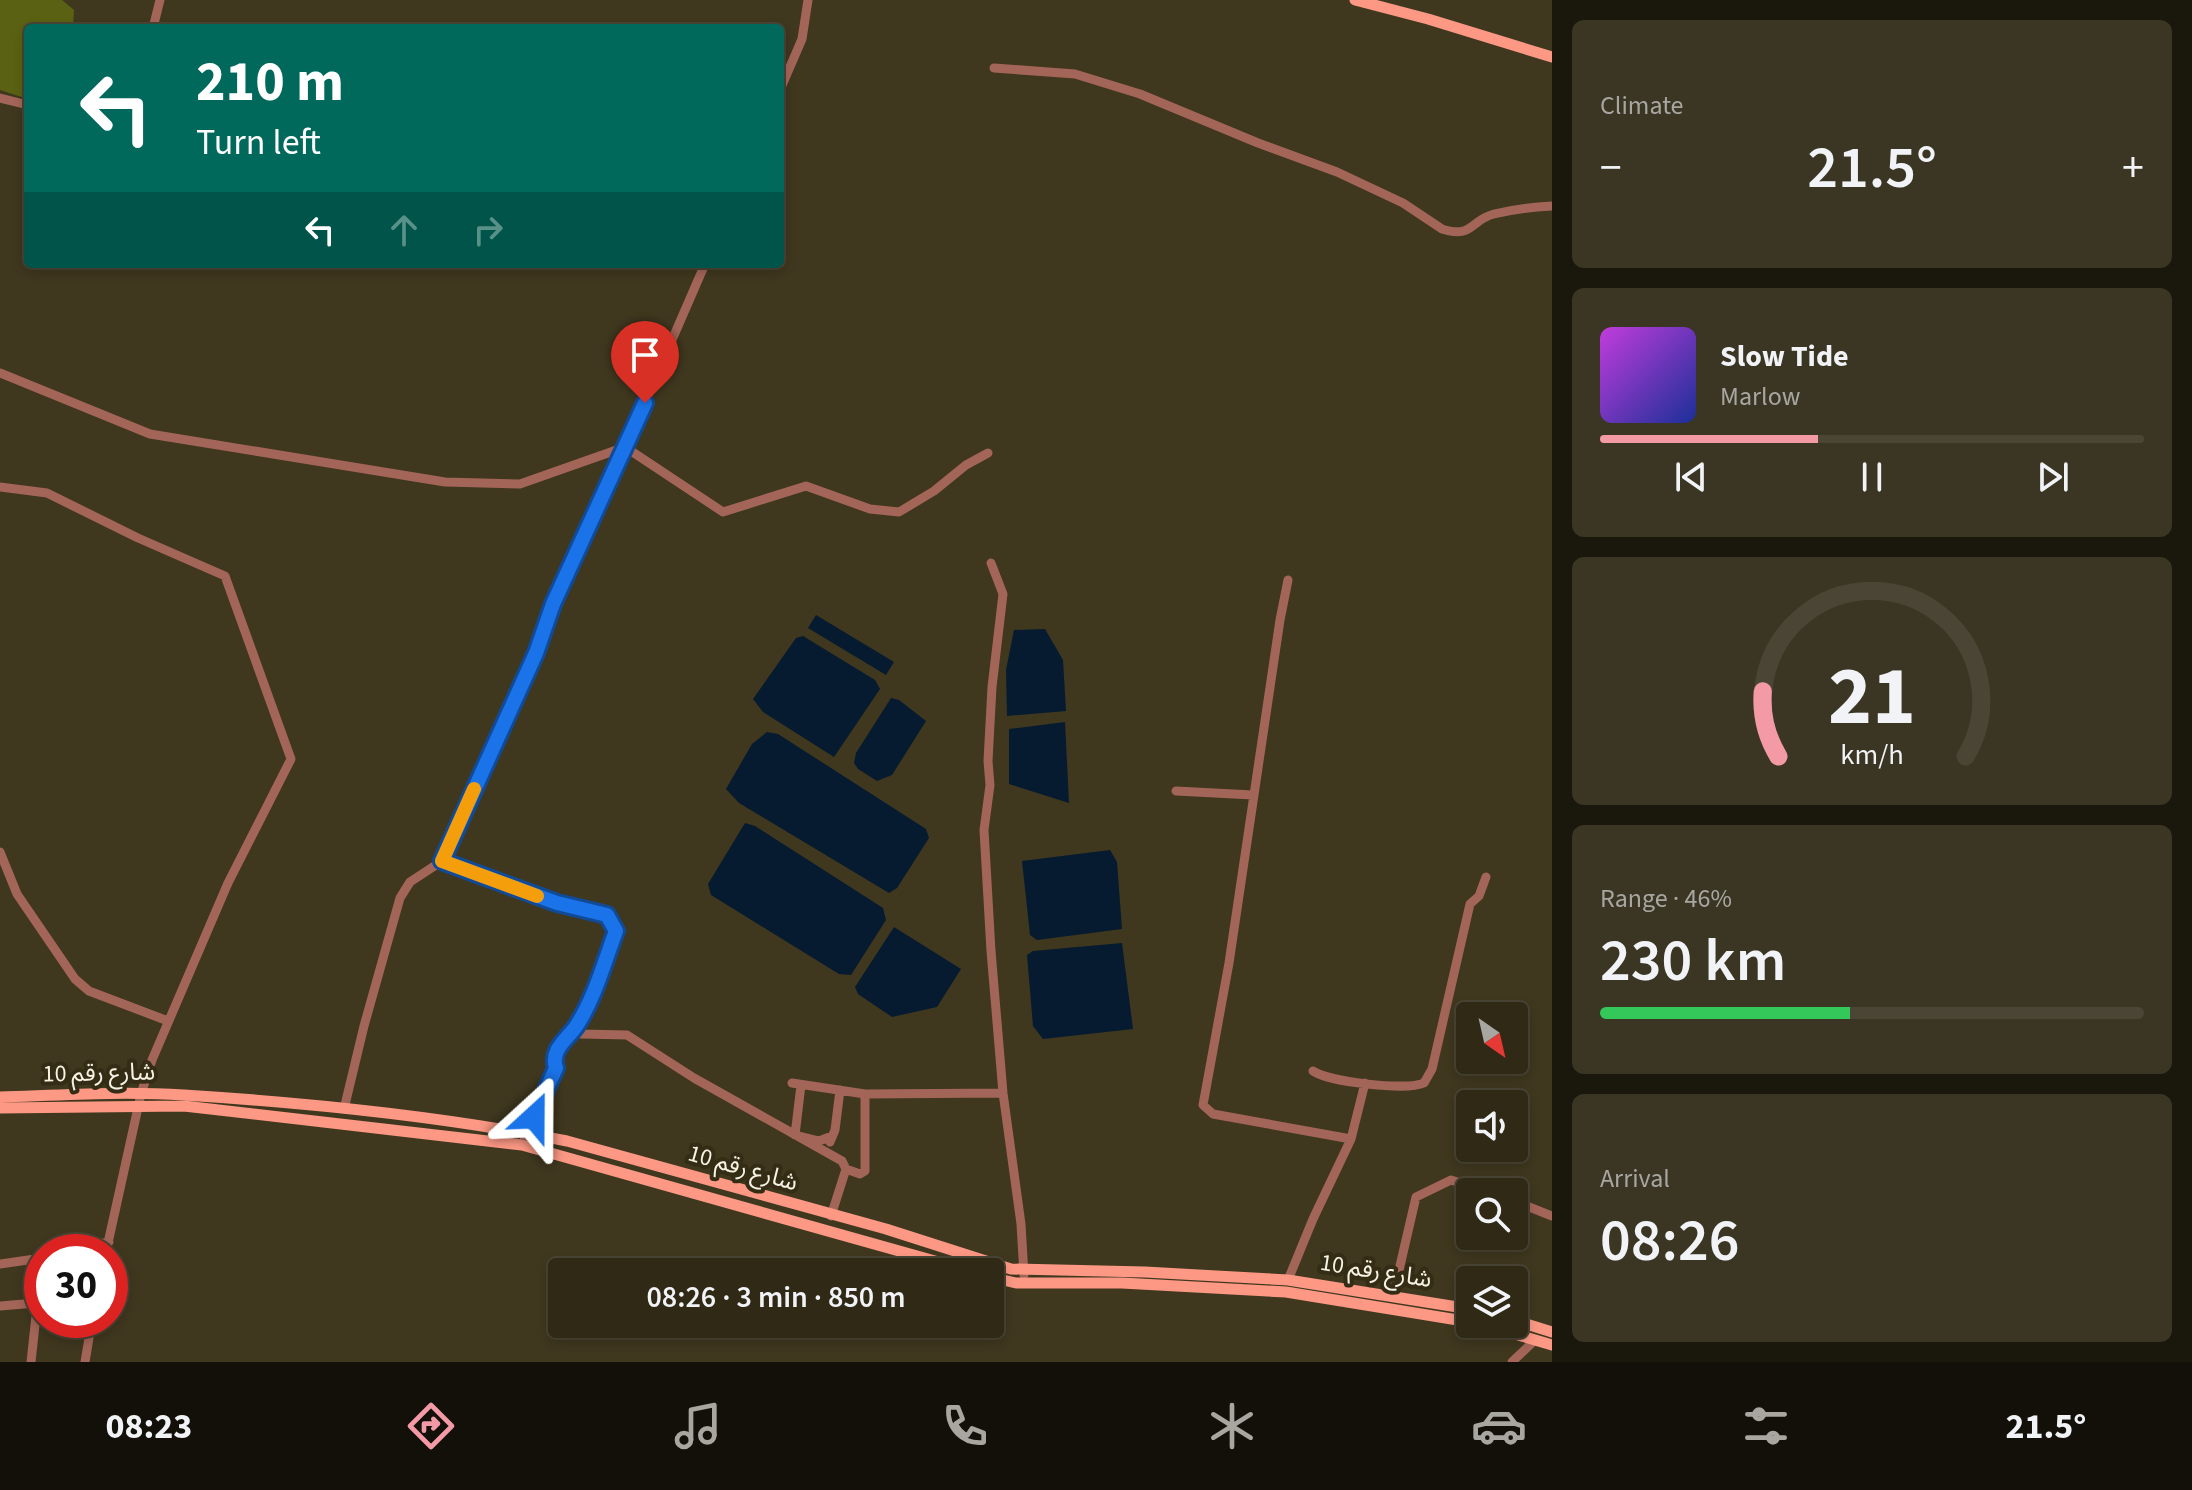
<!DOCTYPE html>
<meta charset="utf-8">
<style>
:root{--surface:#2f2916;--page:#3b3523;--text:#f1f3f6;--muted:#a7a6a1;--line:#4a4535;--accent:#f49aa6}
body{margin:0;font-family:"Source Sans 3","Noto Sans Arabic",sans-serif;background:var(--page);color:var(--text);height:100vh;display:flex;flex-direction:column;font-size:30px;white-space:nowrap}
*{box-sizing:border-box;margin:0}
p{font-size:26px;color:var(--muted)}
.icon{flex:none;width:44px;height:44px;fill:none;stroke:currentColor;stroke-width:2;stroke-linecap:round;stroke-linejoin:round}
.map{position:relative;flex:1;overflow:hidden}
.drawer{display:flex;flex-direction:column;gap:20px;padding:20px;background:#1a170c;width:640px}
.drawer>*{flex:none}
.hud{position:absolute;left:24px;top:24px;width:760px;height:244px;border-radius:8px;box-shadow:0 4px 12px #0003,0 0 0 2px var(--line);background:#00695c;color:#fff;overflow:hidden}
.needle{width:52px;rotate:146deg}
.tools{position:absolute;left:1456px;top:1002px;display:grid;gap:16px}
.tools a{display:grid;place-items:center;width:72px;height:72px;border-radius:8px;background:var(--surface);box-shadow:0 4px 12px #0003,0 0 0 2px var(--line);font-size:40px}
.speed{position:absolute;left:24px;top:1234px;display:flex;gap:16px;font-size:40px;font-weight:700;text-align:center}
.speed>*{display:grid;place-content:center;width:104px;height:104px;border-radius:50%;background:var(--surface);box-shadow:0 4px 12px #0003,0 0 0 2px var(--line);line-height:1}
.speed .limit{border:12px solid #d22;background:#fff;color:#111}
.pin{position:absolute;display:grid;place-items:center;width:68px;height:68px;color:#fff;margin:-82px -34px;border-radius:50% 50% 50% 0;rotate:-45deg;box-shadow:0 0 8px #0007}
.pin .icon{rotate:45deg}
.me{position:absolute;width:88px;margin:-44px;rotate:24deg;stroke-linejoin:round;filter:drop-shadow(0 0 6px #0008)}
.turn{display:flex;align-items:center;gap:28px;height:168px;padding:0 40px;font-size:36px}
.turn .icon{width:104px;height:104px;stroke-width:2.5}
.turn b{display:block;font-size:56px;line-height:68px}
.lanes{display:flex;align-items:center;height:76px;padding:0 40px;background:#0003;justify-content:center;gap:40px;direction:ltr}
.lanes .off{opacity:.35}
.big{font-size:60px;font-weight:600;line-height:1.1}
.drawer .tile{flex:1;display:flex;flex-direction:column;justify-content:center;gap:12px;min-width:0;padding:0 28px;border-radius:12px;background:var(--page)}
.drawer .dial{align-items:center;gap:0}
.dial svg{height:208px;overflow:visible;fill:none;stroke:var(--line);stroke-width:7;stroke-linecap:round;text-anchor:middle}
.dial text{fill:var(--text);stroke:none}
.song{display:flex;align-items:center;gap:24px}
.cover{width:96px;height:96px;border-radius:12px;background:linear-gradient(135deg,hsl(290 70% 55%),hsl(230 70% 35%))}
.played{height:8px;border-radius:4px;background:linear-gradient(90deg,var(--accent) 40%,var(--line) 40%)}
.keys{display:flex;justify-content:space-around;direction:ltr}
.heat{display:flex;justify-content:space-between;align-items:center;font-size:44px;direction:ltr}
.charge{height:12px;border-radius:6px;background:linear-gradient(90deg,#34c759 46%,var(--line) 0)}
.trip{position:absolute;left:548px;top:1258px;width:456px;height:80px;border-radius:8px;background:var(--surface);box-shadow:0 4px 12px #0003,0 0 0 2px var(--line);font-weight:600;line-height:80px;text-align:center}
.dock{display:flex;height:128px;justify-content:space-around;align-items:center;background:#131009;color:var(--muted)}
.dock .icon{width:56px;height:56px}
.dock .active{color:var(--accent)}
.dock b{font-size:36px;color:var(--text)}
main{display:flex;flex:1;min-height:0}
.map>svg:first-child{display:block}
</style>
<main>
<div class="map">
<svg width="1552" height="1362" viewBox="0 0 1552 1362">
<rect width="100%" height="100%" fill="#3f371e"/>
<path fill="#5b6112" d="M0,0H62L74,10L73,28H28V99L0,90Z"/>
<path fill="#061b30" d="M816,615L894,662L886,675L808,628Z
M1045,629L1063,660L1066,711L1007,716L1006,670L1014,630Z
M803,636L875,680L880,689L834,757L763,712L753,699L796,638Z
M891,698L899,700L926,721L892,775L877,781L858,769L854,763L856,753Z
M1065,722L1069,803L1009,784V729Z
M767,732L778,734L926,829L929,838L897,888L889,893L739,803L726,789L752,744Z
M745,823L755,826L883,908L886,920L851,975L839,974L711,895L708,884Z
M1110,850L1117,862L1122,929L1037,940L1030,935L1022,861Z
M894,927L961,969L937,1007L892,1017L858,994L855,987Z
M1122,943L1133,1029L1043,1039L1033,1026L1027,955L1033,951Z"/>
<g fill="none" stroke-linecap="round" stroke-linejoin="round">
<path stroke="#a36558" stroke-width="9" d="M153,28L160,0
M994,68L1075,74L1140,94L1258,143L1337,172L1403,203L1442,229C1473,239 1470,220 1494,214C1514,209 1532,207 1552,206
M780,90L802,39L808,0
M0,98L28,105
M0,373L150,434L445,482L520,484L625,447L723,512L806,486L870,509L899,512L934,491L966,465L988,453
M0,487L47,493L138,538L225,576L291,759L228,883L152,1060L141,1094L106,1252
M991,563L1003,594L992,687L988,761L990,785L984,830L991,951L1003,1093L1021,1224L1024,1275
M1288,580L1280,620L1229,963L1203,1105L1213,1114L1351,1139
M1176,791L1253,795
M0,852L17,894L75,979L89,991L168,1021
M442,861L557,903L607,915L616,931C604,962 595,997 577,1025C568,1039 550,1049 556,1068L522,1145
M573,1031L581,1034L627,1035L694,1078L842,1161L846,1169L831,1216
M1313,1071C1329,1082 1406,1091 1424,1083L1432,1069L1470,904L1479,896L1486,877
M792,1083L865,1094L1003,1093
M801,1085L795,1135L819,1141L832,1136
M344,1109L364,1026L400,898L410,882L442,861L536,653L553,604L596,515L705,264
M830,1142L835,1130L840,1090
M846,1169L860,1174L865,1171V1094
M1514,1201L1552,1216
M43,1252L109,1242
M0,1264L42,1258
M1288,1280L1313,1219L1351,1139L1365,1083
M1393,1296L1416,1197L1451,1180L1489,1192
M0,1306L36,1303
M31,1362L42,1261
M85,1362L92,1320
M1512,1362L1535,1340"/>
<path stroke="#fc9884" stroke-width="11" d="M1355,0L1428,19L1552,57
M0,1097C61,1095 123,1091 184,1095C311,1103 441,1116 567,1141L886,1229L1011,1269L1145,1272L1288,1280L1470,1309
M0,1108L184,1106L522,1145L974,1272
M990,1277L1016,1283H1122L1286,1292L1470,1322
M1514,1320L1552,1332
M1481,1324L1552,1345"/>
</g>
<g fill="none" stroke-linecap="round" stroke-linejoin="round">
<g stroke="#114b97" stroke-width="20">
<path id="route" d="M534,1117L556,1068C550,1049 568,1039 577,1025C595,997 604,963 616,931L607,915L557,903L442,861L536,653L553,604L645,403"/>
</g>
<use href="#route" stroke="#1a73e8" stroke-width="14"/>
<path stroke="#f59e0b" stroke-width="14" d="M474,789L442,861L537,896"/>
</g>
<g text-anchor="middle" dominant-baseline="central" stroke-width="8" stroke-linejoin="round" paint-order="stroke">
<g font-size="24" fill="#f7f3e4" stroke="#342c14">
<text transform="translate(99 1073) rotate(-1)">شارع رقم 10</text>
<text transform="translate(743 1168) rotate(16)">شارع رقم 10</text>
<text transform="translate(1376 1271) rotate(9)">شارع رقم 10</text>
</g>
</g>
</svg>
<div class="tools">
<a><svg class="needle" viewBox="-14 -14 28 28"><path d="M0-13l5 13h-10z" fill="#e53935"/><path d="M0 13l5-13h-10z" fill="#a7a6a1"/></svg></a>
<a><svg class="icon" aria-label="sound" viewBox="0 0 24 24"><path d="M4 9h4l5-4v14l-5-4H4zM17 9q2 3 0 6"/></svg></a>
<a><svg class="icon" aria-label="search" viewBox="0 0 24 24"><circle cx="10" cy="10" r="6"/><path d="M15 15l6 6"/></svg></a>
<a><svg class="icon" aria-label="layers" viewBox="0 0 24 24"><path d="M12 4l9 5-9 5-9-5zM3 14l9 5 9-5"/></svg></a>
</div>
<div class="speed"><div class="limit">30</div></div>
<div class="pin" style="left:645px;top:403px;background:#d93025"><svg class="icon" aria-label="arrive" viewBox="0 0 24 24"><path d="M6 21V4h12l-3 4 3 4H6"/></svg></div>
<svg class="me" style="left:534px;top:1117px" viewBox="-20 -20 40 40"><path d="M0-17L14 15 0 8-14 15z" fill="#1a73e8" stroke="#fff" stroke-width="4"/></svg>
<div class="trip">08:26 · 3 min · 850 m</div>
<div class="hud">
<div class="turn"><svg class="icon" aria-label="left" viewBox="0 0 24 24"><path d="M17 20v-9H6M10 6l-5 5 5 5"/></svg><div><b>210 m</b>Turn left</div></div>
<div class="lanes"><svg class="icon" aria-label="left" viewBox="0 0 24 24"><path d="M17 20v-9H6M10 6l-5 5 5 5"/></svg><svg class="icon off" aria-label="ahead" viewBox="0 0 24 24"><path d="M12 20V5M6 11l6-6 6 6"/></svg><svg class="icon off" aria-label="right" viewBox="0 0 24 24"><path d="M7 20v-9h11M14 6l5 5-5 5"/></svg></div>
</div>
</div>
<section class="drawer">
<div class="tile"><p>Climate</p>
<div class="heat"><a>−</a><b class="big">21.5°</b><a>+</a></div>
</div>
<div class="tile">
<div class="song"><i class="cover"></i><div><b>Slow Tide</b><p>Marlow</p></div></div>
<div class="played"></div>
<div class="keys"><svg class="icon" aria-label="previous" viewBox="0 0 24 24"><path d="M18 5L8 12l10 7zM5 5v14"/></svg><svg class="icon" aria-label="pause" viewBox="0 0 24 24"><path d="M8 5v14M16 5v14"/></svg><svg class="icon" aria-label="next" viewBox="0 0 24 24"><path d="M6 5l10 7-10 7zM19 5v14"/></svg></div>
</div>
<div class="tile dial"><svg viewBox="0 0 100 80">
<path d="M14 69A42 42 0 1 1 86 69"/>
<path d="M14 69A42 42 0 0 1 8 44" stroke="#f49aa6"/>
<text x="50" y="56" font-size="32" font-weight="700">21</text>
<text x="50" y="72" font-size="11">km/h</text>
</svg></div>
<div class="tile"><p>Range · 46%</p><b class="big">230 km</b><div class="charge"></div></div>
<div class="tile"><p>Arrival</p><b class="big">08:26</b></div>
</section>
</main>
<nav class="dock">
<b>08:23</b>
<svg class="icon active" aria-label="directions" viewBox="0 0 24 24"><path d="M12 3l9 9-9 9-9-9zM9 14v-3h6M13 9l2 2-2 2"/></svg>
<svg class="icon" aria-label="music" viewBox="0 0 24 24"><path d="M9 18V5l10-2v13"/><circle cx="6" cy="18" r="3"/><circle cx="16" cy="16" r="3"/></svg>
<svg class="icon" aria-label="phone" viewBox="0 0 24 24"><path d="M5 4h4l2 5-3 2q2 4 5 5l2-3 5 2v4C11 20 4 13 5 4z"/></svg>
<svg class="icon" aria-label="climate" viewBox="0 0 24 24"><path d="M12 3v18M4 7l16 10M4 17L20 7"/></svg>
<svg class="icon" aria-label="car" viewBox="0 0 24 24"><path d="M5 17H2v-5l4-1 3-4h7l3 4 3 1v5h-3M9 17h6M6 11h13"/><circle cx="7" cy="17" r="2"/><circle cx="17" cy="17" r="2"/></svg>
<svg class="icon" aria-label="filters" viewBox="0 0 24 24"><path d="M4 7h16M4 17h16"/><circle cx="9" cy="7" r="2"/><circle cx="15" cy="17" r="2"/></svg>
<b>21.5°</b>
</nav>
